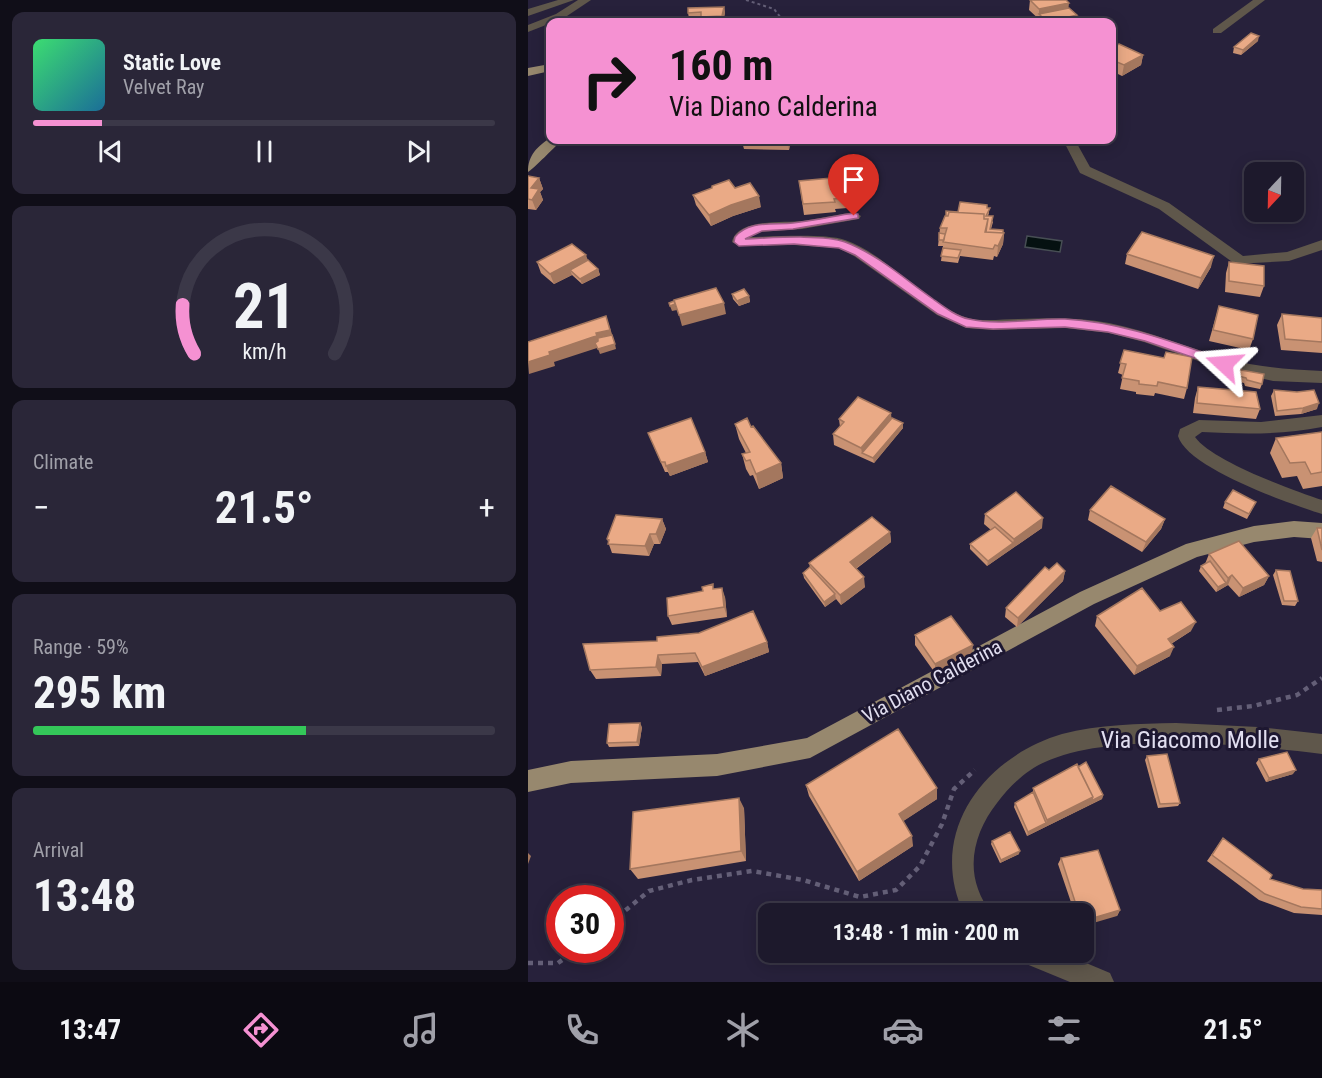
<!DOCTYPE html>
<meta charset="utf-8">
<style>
:root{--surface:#1d192c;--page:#2a2638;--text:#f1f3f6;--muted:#a0a0a9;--line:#3b3848;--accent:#f591d2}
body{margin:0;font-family:"Roboto Condensed",sans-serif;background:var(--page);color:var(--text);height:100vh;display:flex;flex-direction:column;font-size:22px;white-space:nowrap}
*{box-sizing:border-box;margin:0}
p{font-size:20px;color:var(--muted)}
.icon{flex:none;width:33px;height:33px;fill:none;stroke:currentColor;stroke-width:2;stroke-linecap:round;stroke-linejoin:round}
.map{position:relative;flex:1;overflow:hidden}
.drawer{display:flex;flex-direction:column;gap:12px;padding:12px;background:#100e18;width:528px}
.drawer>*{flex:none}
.top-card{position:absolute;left:18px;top:18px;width:570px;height:126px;border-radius:12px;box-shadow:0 3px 15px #0003,0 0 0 2px var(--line);background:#f591d2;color:#111;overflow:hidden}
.needle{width:39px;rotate:202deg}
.fabs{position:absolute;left:716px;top:162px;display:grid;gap:12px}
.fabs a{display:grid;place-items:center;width:60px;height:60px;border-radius:12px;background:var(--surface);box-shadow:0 3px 15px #0003,0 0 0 2px var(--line);font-size:30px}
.speed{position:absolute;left:18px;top:885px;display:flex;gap:12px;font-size:30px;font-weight:700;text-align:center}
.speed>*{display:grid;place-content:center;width:78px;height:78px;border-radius:50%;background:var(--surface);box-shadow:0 3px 15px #0003,0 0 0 2px var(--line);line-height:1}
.speed .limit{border:9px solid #d22;background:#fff;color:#111}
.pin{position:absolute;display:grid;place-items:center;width:51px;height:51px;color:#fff;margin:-62px -26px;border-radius:50% 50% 50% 0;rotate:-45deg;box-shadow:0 0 6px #0007}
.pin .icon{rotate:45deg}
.me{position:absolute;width:66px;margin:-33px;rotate:289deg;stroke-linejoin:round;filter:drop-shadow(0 0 4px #0008)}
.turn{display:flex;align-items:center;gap:21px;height:126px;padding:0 24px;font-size:27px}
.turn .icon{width:78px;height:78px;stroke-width:2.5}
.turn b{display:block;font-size:42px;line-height:51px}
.big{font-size:45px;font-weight:700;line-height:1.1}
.drawer .widget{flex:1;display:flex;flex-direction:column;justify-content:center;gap:9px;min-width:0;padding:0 21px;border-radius:12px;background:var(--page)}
.drawer .dial{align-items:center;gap:0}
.dial svg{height:156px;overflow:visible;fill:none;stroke:var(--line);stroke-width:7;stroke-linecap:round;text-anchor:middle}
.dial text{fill:var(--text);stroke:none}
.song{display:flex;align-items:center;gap:18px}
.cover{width:72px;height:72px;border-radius:9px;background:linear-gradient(135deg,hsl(140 70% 55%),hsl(200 70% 35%))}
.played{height:6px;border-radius:3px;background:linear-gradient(90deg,var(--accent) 15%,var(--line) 15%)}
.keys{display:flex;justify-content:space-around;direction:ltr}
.heat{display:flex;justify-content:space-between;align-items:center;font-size:33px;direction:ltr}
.charge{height:9px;border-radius:4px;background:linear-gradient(90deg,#34c759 59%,var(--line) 0)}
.trip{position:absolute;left:230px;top:903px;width:336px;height:60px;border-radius:12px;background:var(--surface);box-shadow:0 3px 15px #0003,0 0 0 2px var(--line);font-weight:700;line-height:60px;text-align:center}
.tabs{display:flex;height:96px;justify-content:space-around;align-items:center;background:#0c0a12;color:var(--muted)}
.tabs .icon{width:42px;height:42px}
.tabs .active{color:var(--accent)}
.tabs b{font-size:27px;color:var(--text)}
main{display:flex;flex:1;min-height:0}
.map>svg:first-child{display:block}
</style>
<main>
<section class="drawer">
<div class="widget">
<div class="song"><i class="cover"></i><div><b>Static Love</b><p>Velvet Ray</p></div></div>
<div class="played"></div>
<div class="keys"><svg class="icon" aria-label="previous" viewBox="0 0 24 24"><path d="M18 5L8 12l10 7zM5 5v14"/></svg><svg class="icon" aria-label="pause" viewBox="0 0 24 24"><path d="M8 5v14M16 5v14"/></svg><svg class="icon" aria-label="next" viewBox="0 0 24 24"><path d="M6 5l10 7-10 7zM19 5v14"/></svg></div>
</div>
<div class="widget dial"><svg viewBox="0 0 100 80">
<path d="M14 69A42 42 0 1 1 86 69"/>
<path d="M14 69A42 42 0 0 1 8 44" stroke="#f591d2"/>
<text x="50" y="56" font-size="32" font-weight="700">21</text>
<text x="50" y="72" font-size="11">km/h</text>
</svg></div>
<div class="widget"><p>Climate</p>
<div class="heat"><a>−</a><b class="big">21.5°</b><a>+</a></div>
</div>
<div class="widget"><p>Range · 59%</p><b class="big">295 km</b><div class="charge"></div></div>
<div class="widget"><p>Arrival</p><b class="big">13:48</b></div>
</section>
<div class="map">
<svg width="794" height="982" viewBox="0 0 794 982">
<rect width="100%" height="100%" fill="#27213b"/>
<path fill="#051111" stroke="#474e54" stroke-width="1.5" d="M499,236L534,241L532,252L497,247Z"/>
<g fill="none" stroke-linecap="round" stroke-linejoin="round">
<path stroke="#645f77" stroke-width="2" stroke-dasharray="3 3" stroke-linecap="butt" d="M218,0L246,9L256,22"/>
<path stroke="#645f77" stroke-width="4.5" stroke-dasharray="5 5" stroke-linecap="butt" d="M689,710L725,706L769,695L794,678
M82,923L121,891L164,880L224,871L275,880L332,897L368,890L392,866L414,824L426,789L447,770
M0,963H30L48,950"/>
<path fill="#5f574b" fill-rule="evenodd" d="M30,0H46L0,16V9Z
M50,0H63L36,18L0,32V25L28,14Z
M725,0H737L693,33H685V29Z
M535,140H547L562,167L641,203L715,256L759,252L794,240V250L761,261L707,264L631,209L552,173Z
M326,212L333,216L331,219L274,229L232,232L221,237C245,237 295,233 317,240C359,254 399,306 440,318C455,322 475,319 490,319C521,318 551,317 581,323C622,331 660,348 699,359C731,367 761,370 794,371V383L745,381L696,370L616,342L581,333L537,328L465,330L438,328L409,315L326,256L310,248L266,245L211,246L204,242C209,218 257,223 275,221C292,218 309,215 326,212Z
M794,415V427C754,435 715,434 674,432L667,437C684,461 764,490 794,500V514C762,504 659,468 650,436L652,429L671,420L733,422Z
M648,723L730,727L794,734V754C721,745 583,731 517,762C498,770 481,787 469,803C450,827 439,859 450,889C453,898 458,905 462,914H436C398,833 456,757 534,734C571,724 611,724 648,723Z
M488,952H532L582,973L586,982H542L491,961Z"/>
<path fill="#97886e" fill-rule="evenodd" d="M22,64V71L0,76V68Z
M22,138L34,140C30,144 3,171 0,172C0,155 9,147 22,138Z
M766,521L794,523V539L766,537L726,542L669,557L566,604L282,758L189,776L43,783L0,792V770L43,761L189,754L279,738L552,592L658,544L726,526Z"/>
</g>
<path fill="#c99273" d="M502,0L541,8L549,15L548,20L538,22H514L501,10Z
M196,7L197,13L195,21L174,22L173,17L161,18L160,13Z
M347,17V22H326L327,18Z
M730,41L713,55L705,53L706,47Z
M584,48L615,55L613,65L594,76L584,71Z
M204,140H263L261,150L216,149L214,142L204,141Z
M0,176L11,178L15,189L12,192L15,200L8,210L0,209Z
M271,181L331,196L332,207L307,209L308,212L276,215Z
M207,188L233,207L205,216L183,226L168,205L165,195Z
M459,208L461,213L460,216L465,222L463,229L476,233L475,244L469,257L466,256L465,260L432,256L430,263L413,261L415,246H410L412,228L430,212Z
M599,254L683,267L670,289L597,264Z
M60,260L70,269L72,275L54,284L44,275L26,284L13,273L9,262Z
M701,262L736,286L732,297L697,292L698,273Z
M204,294L221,296L222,302L211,306L205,299Z
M691,306L725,339L721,350L681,341Z
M754,314L794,319V353L753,350L749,325Z
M596,350L659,388L656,399L627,393L626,396L608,394V392L592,389L595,375L590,373Z
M707,369L734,384L732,389L717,386L716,383L705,381V375Z
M670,387L732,409L728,419L665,413L667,398Z
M746,390L789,409L773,414L747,416L743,396Z
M364,418L375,428L346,463L306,445L305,434L312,427L311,419Z
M207,424L223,427L253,463L255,478L231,489L225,475L222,476L218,469L214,454L218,453L211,439Z
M794,432V486L775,489L769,476L754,478L742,453L748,438Z
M120,433L177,452L180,462L142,476L140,472H137Z
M697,502H728L719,519L695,508Z
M562,510L637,519L633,529L614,552L560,520Z
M457,514L514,528L459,566L442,549V544L463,530L456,524Z
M134,519L138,529L132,544H126L121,556L84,553L79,539Z
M789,528H794V562L789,561L783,538Z
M362,532L363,542L328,569L337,587L313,605L308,599L297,607L276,578L275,573L282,567L281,563Z
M681,554L741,576L736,585L711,597L700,585L688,592L671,571L673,566L677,564Z
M748,570L770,601L767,606L754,605L745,575Z
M537,571L535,581L489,627L477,617L478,608Z
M186,589L197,597L199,617L144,625L140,616L175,591Z
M632,611L663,631L643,644L642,656L606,675L567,626L569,616Z
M387,635L444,654L407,673L387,645Z
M239,642L241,652L177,676L170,662L134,664L133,676L68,679L62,670L55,644Z
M114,727L111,746L81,747L79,743Z
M619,756L652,803L650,806L630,808L617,760Z
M731,759L765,774L738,782L728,763Z
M550,767L575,795L574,799L499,836L486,807L487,803L505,792V788Z
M278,785L409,799L375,821L385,846L331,881L281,796Z
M216,808L218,861L110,879L102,869Z
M695,838L742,879L775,889L794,890V915L766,913L731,900L679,861Z
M464,841L491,854L472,863L463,844Z
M533,858L592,910L589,916L547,914L530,864Z"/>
<path fill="#a4775e" d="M541,3L540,13L511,14V9Z
M196,7L197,13L195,21L194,16Z
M549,15L548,20L538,22H519Z
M731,36L730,41L713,55L715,50Z
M615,55L613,65L594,76L596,65Z
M260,140H263L261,150Z
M11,178L15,189L12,192L15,200L8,210L4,200L3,188Z
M231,196L233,207L205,216L183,226L181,215L203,205Z
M476,233L475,244L469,257L470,246Z
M58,255L62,266L42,270L44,275L26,284L22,274Z
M686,256L683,267L670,289L673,278Z
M70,269L72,275L54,284L52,279Z
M221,296L222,302L211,306L209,301Z
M196,303L198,314L154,326L151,315Z
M147,304L149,310L144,311L142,306Z
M78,316L86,340L69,348L26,362L27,366L1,374L0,362L21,352L68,333Z
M87,344L88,349L72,354L70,349Z
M791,403L789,409L773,414L775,408Z
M363,413L364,423L334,453L333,448Z
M375,423V428L346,463L345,458Z
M177,452L180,462L142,476L138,466Z
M253,463L255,478L231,489L228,474Z
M515,518L514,528L459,566L460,561L485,543L486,539Z
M134,519L138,529L132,544L128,534Z
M637,519L633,529L614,552L618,542Z
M362,532L363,542L323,572L322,562Z
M122,534L126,544L121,556L117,546Z
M537,571L535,581L489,627L490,618Z
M704,575L700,585L688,592L690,587L698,583L700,578Z
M741,576L736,585L711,597L715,588Z
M336,577L337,587L313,605L312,595Z
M194,588L197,597L199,617L196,607Z
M307,594L308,599L297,607L296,602Z
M668,622L663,631L636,648L640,639Z
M239,642L241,652L177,676L174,667Z
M445,645L444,654L407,673V664Z
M646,647L642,656L606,675L609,666Z
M130,655L134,664L133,676L128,667Z
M112,723L114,727L111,746L109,742Z
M768,770L765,774L738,782L741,778Z
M409,788V799L371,824V814Z
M575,795L574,799L499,836L500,832L518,823L519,820L565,797Z
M211,798L216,808L218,861L213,851Z
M384,836L385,846L331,881L329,872Z
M492,851L491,854L472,863L473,860Z
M0,853L3,856L0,864Z
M592,910L589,916L555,926V921Z"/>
<path fill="#eaaa86" stroke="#a4775e" stroke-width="1.5" d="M502,0H538L541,3L511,9Z
M196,7L194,16L173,17V12L160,13V8Z
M541,8L549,15L519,22L511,14Z
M347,17L346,21H326L327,18Z
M723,33L731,36L715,50L706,47Z
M591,44L615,55L596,65L584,60V48Z
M0,176L11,178L3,188L11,189L4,200L0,199Z
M326,176L331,196L306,199L307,202L275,204L271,181Z
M201,180L207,188L222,183L231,196L203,205L181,215L165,195L184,188V186Z
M432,202L459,205V208H462L458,216H465L462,229L475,230V233L458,232L460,219H456V214L421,212L420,216H418V211L430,212Z
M421,212L456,214V219H460L457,232L476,233L470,246L467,245L465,249L415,242L419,228H412L417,216H420Z
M614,232L686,256L673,278L599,254Z
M411,233L417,234L416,240H411Z
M44,244L58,255L22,274L9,262Z
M415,248L433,250L430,258L413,256Z
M60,260L70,269L52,279L42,270Z
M701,262L736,266V286L701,281Z
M188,288L196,303L151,315L146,300Z
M216,289L221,296L209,301L204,294Z
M146,301L147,304L142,306L141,303Z
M691,306L730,315L725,339L685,330Z
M754,314L794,318V342L757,339Z
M78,316L82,330L68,333L69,336L65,337L21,352L22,355L0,362V342Z
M84,335L87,344L70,349L67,343L70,341V338Z
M596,350L636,358L638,352L664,357L659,388L630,382L629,386L611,384V381L594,378L598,364L592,363Z
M707,369L736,374L734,384L719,380L718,378L706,375Z
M670,387L728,392L732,409L669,403Z
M746,390L769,392L786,390L791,403L775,408L749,411Z
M330,397L363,413L333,448L305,434L316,422L311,419Z
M163,418L177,452L138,466L137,462H133L120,433Z
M219,418L223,427L225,426L253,463L228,474L222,460L218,461L214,454L222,452L207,424Z
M364,418L375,423L345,458L334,453Z
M794,432V472L783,474L777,462L762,463L748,438Z
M583,486L637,519L618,542L562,510Z
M705,490L728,502L721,514L697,502Z
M488,492L515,518L486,539L457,514Z
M88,515L134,519L128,534H122L117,546L80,544L81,540L79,539Z
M344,517L362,532L322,562L336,577L312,595L281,563Z
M467,527L485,543L460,561L442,544Z
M789,528H794V550Z
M711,541L741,576L715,588L704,575L700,578L681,554Z
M682,561L698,583L690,587L673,566Z
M529,563L537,571L490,618L478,608L517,567L521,570Z
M282,567L307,594L296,602L275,573Z
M748,570L762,571L770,601H756Z
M185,584V589L194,588L196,607L140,616L139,598L175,591L174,587Z
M614,588L632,611L653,602L668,622L640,639L646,647L609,666L569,616Z
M225,611L239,642L174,667L167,653L130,655L128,667L62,670L55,644L129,641V637L171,633Z
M423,616L445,645L407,664L387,635Z
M112,723L109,742L79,743L81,724Z
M370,729L409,788L371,814L384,836L329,872L278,785Z
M759,752L768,770L741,778L731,759Z
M639,754L652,803L632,804L619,756Z
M558,762L575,795L563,801L565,797L550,767Z
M549,764L565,797L519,820L505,788Z
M505,792L518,823L500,832L487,803Z
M211,798L213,851L102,869L105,812Z
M482,832L492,851L473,860L464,841Z
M695,838L744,875L742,879L775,889L794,890V909L773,907L737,894L684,855Z
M570,850L592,910L555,921V914H551L533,858Z"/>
<path fill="#f591d2" stroke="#9f5e88" stroke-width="1.5" d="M326,213L330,214V218L265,229L234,231L217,239C242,238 295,234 317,242C349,254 378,280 405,299C416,307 429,317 441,319C472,326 506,318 537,319C594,322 647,343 700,361L702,364L696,368L617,341L580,332L537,327L465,329L438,327L410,314L327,255L311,248L266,244L211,246L206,242L207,237C221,220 246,225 265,223C286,221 306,216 326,213Z"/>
<g text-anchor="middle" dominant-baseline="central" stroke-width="6" stroke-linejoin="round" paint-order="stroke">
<g font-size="20" fill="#e1def0" stroke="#1d1731">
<text transform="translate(404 681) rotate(-28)">Via Diano Calderina</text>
</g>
<g font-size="24" fill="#e1def0" stroke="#1d1731">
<text x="662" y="740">Via Giacomo Molle</text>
</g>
</g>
</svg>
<div class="fabs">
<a><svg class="needle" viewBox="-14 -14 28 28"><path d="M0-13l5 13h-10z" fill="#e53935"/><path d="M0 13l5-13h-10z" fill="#a0a0a9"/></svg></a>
</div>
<div class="speed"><div class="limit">30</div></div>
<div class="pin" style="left:326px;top:216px;background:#d93025"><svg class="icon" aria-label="arrive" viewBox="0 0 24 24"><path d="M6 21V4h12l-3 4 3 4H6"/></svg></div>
<svg class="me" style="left:696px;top:364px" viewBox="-20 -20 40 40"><path d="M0-17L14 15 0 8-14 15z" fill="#f591d2" stroke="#fff" stroke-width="4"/></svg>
<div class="trip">13:48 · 1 min · 200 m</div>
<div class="top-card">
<div class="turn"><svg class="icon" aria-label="right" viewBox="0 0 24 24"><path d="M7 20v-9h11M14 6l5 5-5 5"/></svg><div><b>160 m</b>Via Diano Calderina</div></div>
</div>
</div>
</main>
<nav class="tabs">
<b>13:47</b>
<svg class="icon active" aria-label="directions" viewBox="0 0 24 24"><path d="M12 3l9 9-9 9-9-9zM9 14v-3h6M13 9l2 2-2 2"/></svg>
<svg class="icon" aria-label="music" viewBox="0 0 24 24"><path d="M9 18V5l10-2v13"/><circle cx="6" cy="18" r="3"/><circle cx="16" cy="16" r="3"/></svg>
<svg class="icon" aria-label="phone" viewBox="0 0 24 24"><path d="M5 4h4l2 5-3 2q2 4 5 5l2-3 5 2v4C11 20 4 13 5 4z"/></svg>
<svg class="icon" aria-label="climate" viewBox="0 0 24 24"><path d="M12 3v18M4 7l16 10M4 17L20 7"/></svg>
<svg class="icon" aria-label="car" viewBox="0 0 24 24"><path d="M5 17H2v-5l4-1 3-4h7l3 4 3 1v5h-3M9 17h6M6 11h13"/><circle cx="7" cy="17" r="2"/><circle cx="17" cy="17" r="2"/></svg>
<svg class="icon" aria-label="filters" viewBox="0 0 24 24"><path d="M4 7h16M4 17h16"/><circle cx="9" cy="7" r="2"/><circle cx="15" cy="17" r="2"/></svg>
<b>21.5°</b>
</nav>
